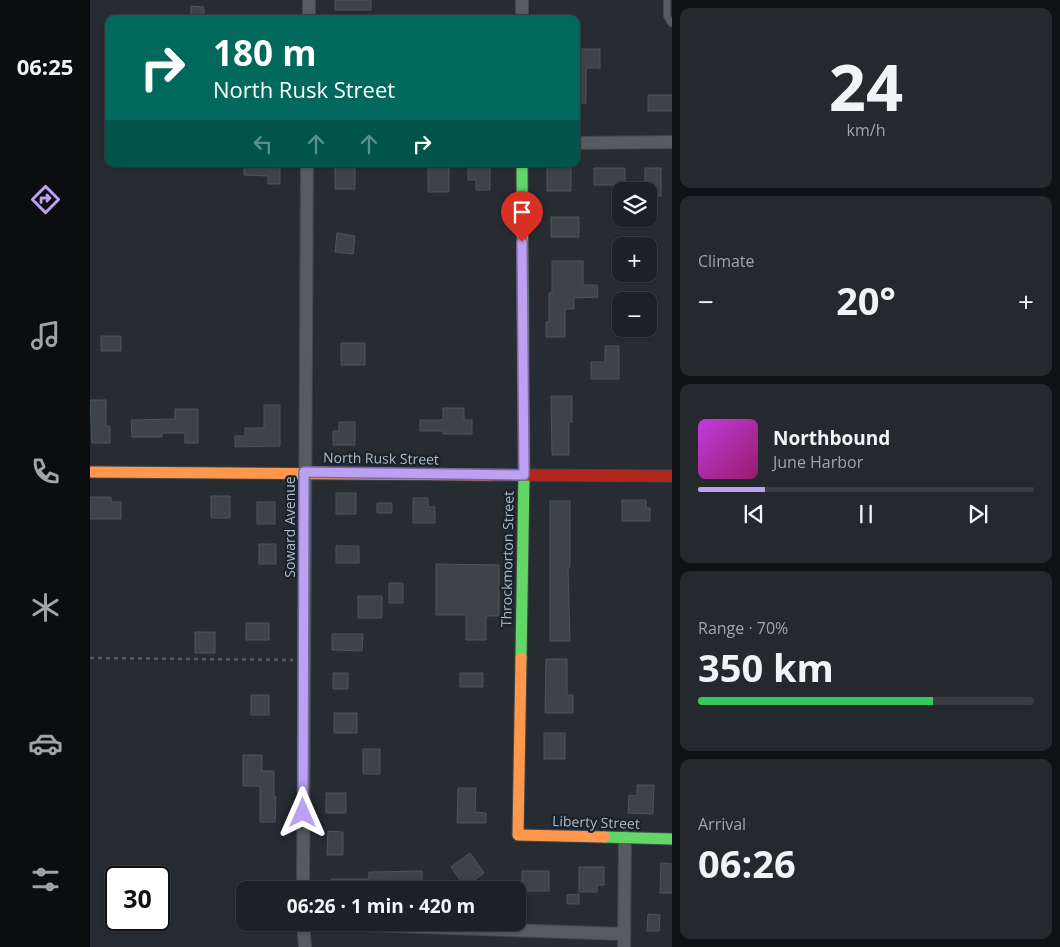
<!DOCTYPE html>
<meta charset="utf-8">
<style>
:root{--surface:#1c2126;--page:#25292e;--text:#f1f3f6;--muted:#a0a3a7;--line:#3a3e43;--accent:#bca0f2}
body{margin:0;font-family:"Open Sans",sans-serif;background:var(--page);color:var(--text);height:100vh;display:flex;flex-direction:column;font-size:19px;white-space:nowrap}
*{box-sizing:border-box;margin:0}
p{font-size:16px;color:var(--muted)}
.icon{flex:none;width:28px;height:28px;fill:none;stroke:currentColor;stroke-width:2;stroke-linecap:round;stroke-linejoin:round}
.map{position:relative;flex:1;overflow:hidden}
.panel{display:flex;flex-direction:column;gap:8px;padding:8px;background:#0f1215;width:388px}
.panel>*{flex:none}
.hud{position:absolute;left:15px;top:15px;width:475px;height:152px;border-radius:10px;box-shadow:0 1px 4px #0004,0 0 0 1px var(--line);background:#00695c;color:#fff;overflow:hidden}
.controls{position:absolute;left:522px;top:182px;display:grid;gap:10px}
.controls a{display:grid;place-items:center;width:45px;height:45px;border-radius:10px;background:var(--surface);box-shadow:0 1px 4px #0004,0 0 0 1px var(--line);font-size:25px}
.speed{position:absolute;left:15px;top:866px;display:flex;gap:10px;font-size:25px;font-weight:700;text-align:center}
.speed>*{display:grid;place-content:center;width:65px;height:65px;border-radius:50%;background:var(--surface);box-shadow:0 1px 4px #0004,0 0 0 1px var(--line);line-height:1}
.speed .limit{border:2px solid #111;border-radius:8px;background:#fff;color:#111}
.pin{position:absolute;display:grid;place-items:center;width:42px;height:42px;color:#fff;margin:-51px -21px;border-radius:50% 50% 50% 0;rotate:-45deg;box-shadow:0 0 5px #0007}
.pin .icon{rotate:45deg}
.me{position:absolute;width:55px;margin:-28px;rotate:0deg;stroke-linejoin:round;filter:drop-shadow(0 0 4px #0008)}
.turn{display:flex;align-items:center;gap:18px;height:105px;padding:0 25px;font-size:22px}
.turn .icon{width:65px;height:65px;stroke-width:2.5}
.turn b{display:block;font-size:35px;line-height:42px}
.lanes{display:flex;align-items:center;height:48px;padding:0 25px;background:#0003;justify-content:center;gap:25px;direction:ltr}
.lanes .off{opacity:.35}
.big{font-size:38px;font-weight:700;line-height:1.1}
.panel .tile{flex:1;display:flex;flex-direction:column;justify-content:center;gap:8px;min-width:0;padding:0 18px;border-radius:10px;background:var(--page)}
.panel .dial{align-items:center;gap:0}
.dial b{font-size:65px;line-height:1}
.song{display:flex;align-items:center;gap:15px}
.cover{width:60px;height:60px;border-radius:8px;background:linear-gradient(135deg,hsl(290 70% 55%),hsl(320 70% 35%))}
.played{height:5px;border-radius:2px;background:linear-gradient(90deg,var(--accent) 20%,var(--line) 20%)}
.keys{display:flex;justify-content:space-around;direction:ltr}
.heat{display:flex;justify-content:space-between;align-items:center;font-size:28px;direction:ltr}
.charge{height:8px;border-radius:4px;background:linear-gradient(90deg,#34c759 70%,var(--line) 0)}
.trip{position:absolute;left:146px;top:881px;width:290px;height:50px;border-radius:10px;background:var(--surface);box-shadow:0 1px 4px #0004,0 0 0 1px var(--line);font-weight:700;line-height:50px;text-align:center}
main{display:flex;flex:1;min-height:0}
.tabs{display:flex;flex-direction:column;width:90px;justify-content:space-around;align-items:center;background:#0b0d0f;color:var(--muted)}
.tabs .icon{width:35px;height:35px}
.tabs .current{color:var(--accent)}
.tabs b{font-size:22px;color:var(--text)}
.map>svg:first-child{display:block}
</style>
<main>
<nav class="tabs">
<b>06:25</b>
<svg class="icon current" aria-label="directions" viewBox="0 0 24 24"><path d="M12 3l9 9-9 9-9-9zM9 14v-3h6M13 9l2 2-2 2"/></svg>
<svg class="icon" aria-label="music" viewBox="0 0 24 24"><path d="M9 18V5l10-2v13"/><circle cx="6" cy="18" r="3"/><circle cx="16" cy="16" r="3"/></svg>
<svg class="icon" aria-label="phone" viewBox="0 0 24 24"><path d="M5 4h4l2 5-3 2q2 4 5 5l2-3 5 2v4C11 20 4 13 5 4z"/></svg>
<svg class="icon" aria-label="climate" viewBox="0 0 24 24"><path d="M12 3v18M4 7l16 10M4 17L20 7"/></svg>
<svg class="icon" aria-label="car" viewBox="0 0 24 24"><path d="M5 17H2v-5l4-1 3-4h7l3 4 3 1v5h-3M9 17h6M6 11h13"/><circle cx="7" cy="17" r="2"/><circle cx="17" cy="17" r="2"/></svg>
<svg class="icon" aria-label="filters" viewBox="0 0 24 24"><path d="M4 7h16M4 17h16"/><circle cx="9" cy="7" r="2"/><circle cx="15" cy="17" r="2"/></svg>
</nav>
<div class="map">
<svg width="583" height="947" viewBox="0 0 583 947">
<rect width="100%" height="100%" fill="#262c32"/>
<path fill="#3e4349" stroke="#4e545a" d="M245,0H281V10H245Z
M101,6L114,7V19H101Z
M486,49H510V68H496V103H486Z
M558,95H583V111H558Z
M154,164H190V184H178V176L154,175Z
M245,164H265V189H245Z
M338,164H359V192H338Z
M378,164H400V190H386V180H378Z
M457,166H481V191H457Z
M504,168H535V185H504Z
M555,168H571V196H559V191H555Z
M461,217H489V237H461Z
M247,233L265,236L263,254L245,252Z
M462,261H493V285H507L508,297L484,298V309H475V337H456V322H459V293H462Z
M11,336H31V351H11Z
M251,343H275V365H251Z
M515,346H529V379H501V362H515Z
M461,396H482V422H479V455H462Z
M0,400H16V426H20V443H2Z
M174,405H190V446L145,447V436H155V428H174Z
M353,408H374V420H382V434H353V431H330V420H353Z
M85,409H108V443H95V433H72V437H42L41,420L85,419Z
M249,422H265V445H243V431H249Z
M246,493H266V514H246Z
M121,496H140V518H121Z
M0,497H21V502H31V519H0Z
M323,498H338V507H345V523H323Z
M532,500H556V508H560V521H532Z
M460,501H480V567H478L480,641H460Z
M167,502H185V524H167Z
M287,503H302V513H287Z
M169,544H186V564H169Z
M246,546H269V563H246Z
M346,564L409,565V616H396V640H376V615H346Z
M299,583H313V603H299Z
M268,596H292V618H268Z
M156,623H179V640H156Z
M105,632H125V653H105Z
M242,634H273L272,651L242,650Z
M456,659H477V695H483V713H455Z
M243,673H258V689H243Z
M370,673H393V687H370Z
M161,695H179V715H161Z
M244,713H267V733H244Z
M454,733H475V759H454Z
M273,749H290V774H273Z
M153,755H172V771H184V797H186L185,822H170V786H153Z
M547,785H564L563,814L538,813L539,795L547,796Z
M368,788H386L385,812L396,813V823H367Z
M236,793H256V813H236Z
M238,831L253,832V855H237Z
M380,853L394,873L375,887L361,867Z
M571,863L583,864V893H570Z
M489,867H514V885H507V892H489Z
M332,871V890H241V879H279V872Z
M432,871H459V891H432Z
M489,894V904H477V895Z
M558,914L570,915L569,931H557Z"/>
<g fill="none" stroke-linecap="round" stroke-linejoin="round">
<g stroke="#44484d" stroke-width="8">
<path id="lane" d="M577,0V16L581,23H583"/>
</g>
<g stroke="#44484d" stroke-width="14">
<path id="street" d="M219,19V0
M432,19V0
M486,143L583,142
M213,890L217,164
M213,922L215,947
M213,923L534,934
M534,947L535,837"/>
</g>
<g stroke="#44484d" stroke-width="13">
<path id="fast" d="M431,658L434,475L432,164
M514,837L583,839"/>
</g>
<g stroke="#44484d" stroke-width="13">
<path id="slow" d="M0,472L400,475
M431,658L428,835L514,837"/>
</g>
<g stroke="#44484d" stroke-width="13">
<path id="jam" d="M400,475L583,476"/>
</g>
<path stroke="#545a5e" stroke-width="2.5" stroke-dasharray="4 4" stroke-linecap="butt" d="M0,658L203,660"/>
<use href="#lane" stroke="#565a61" stroke-width="6"/>
<use href="#street" stroke="#565a61" stroke-width="12"/>
<use href="#fast" stroke="#63d668" stroke-width="11"/>
<use href="#slow" stroke="#ff974d" stroke-width="11"/>
<use href="#jam" stroke="#b3261e" stroke-width="11"/>
</g>
<g fill="none" stroke-linecap="round" stroke-linejoin="round">
<g stroke="#7a689d" stroke-width="12">
<path id="route" d="M213,813L214,472L434,475L432,242"/>
</g>
<use href="#route" stroke="#bca0f2" stroke-width="9"/>
</g>
<g text-anchor="middle" dominant-baseline="central" stroke-width="4.5" stroke-linejoin="round" paint-order="stroke">
<g font-size="14" fill="#afb9c4" stroke="#1a232c">
<text transform="translate(291 458) rotate(1)">North Rusk Street</text>
<text transform="translate(199 527) rotate(-90)">Soward Avenue</text>
<text transform="translate(417 559) rotate(-89)">Throckmorton Street</text>
<text transform="translate(506 822) rotate(2)">Liberty Street</text>
</g>
</g>
</svg>
<div class="controls">
<a><svg class="icon" aria-label="layers" viewBox="0 0 24 24"><path d="M12 4l9 5-9 5-9-5zM3 14l9 5 9-5"/></svg></a>
<a>+</a>
<a>−</a>
</div>
<div class="speed"><div class="limit">30</div></div>
<div class="pin" style="left:432px;top:242px;background:#d93025"><svg class="icon" aria-label="arrive" viewBox="0 0 24 24"><path d="M6 21V4h12l-3 4 3 4H6"/></svg></div>
<svg class="me" style="left:213px;top:813px" viewBox="-20 -20 40 40"><path d="M0-17L14 15 0 8-14 15z" fill="#bca0f2" stroke="#fff" stroke-width="4"/></svg>
<div class="trip">06:26 · 1 min · 420 m</div>
<div class="hud">
<div class="turn"><svg class="icon" aria-label="right" viewBox="0 0 24 24"><path d="M7 20v-9h11M14 6l5 5-5 5"/></svg><div><b>180 m</b>North Rusk Street</div></div>
<div class="lanes"><svg class="icon off" aria-label="left" viewBox="0 0 24 24"><path d="M17 20v-9H6M10 6l-5 5 5 5"/></svg><svg class="icon off" aria-label="ahead" viewBox="0 0 24 24"><path d="M12 20V5M6 11l6-6 6 6"/></svg><svg class="icon off" aria-label="ahead" viewBox="0 0 24 24"><path d="M12 20V5M6 11l6-6 6 6"/></svg><svg class="icon" aria-label="right" viewBox="0 0 24 24"><path d="M7 20v-9h11M14 6l5 5-5 5"/></svg></div>
</div>
</div>
<section class="panel">
<div class="tile dial"><b>24</b><p>km/h</p></div>
<div class="tile"><p>Climate</p>
<div class="heat"><a>−</a><b class="big">20°</b><a>+</a></div>
</div>
<div class="tile">
<div class="song"><i class="cover"></i><div><b>Northbound</b><p>June Harbor</p></div></div>
<div class="played"></div>
<div class="keys"><svg class="icon" aria-label="previous" viewBox="0 0 24 24"><path d="M18 5L8 12l10 7zM5 5v14"/></svg><svg class="icon" aria-label="pause" viewBox="0 0 24 24"><path d="M8 5v14M16 5v14"/></svg><svg class="icon" aria-label="next" viewBox="0 0 24 24"><path d="M6 5l10 7-10 7zM19 5v14"/></svg></div>
</div>
<div class="tile"><p>Range · 70%</p><b class="big">350 km</b><div class="charge"></div></div>
<div class="tile"><p>Arrival</p><b class="big">06:26</b></div>
</section>
</main>
